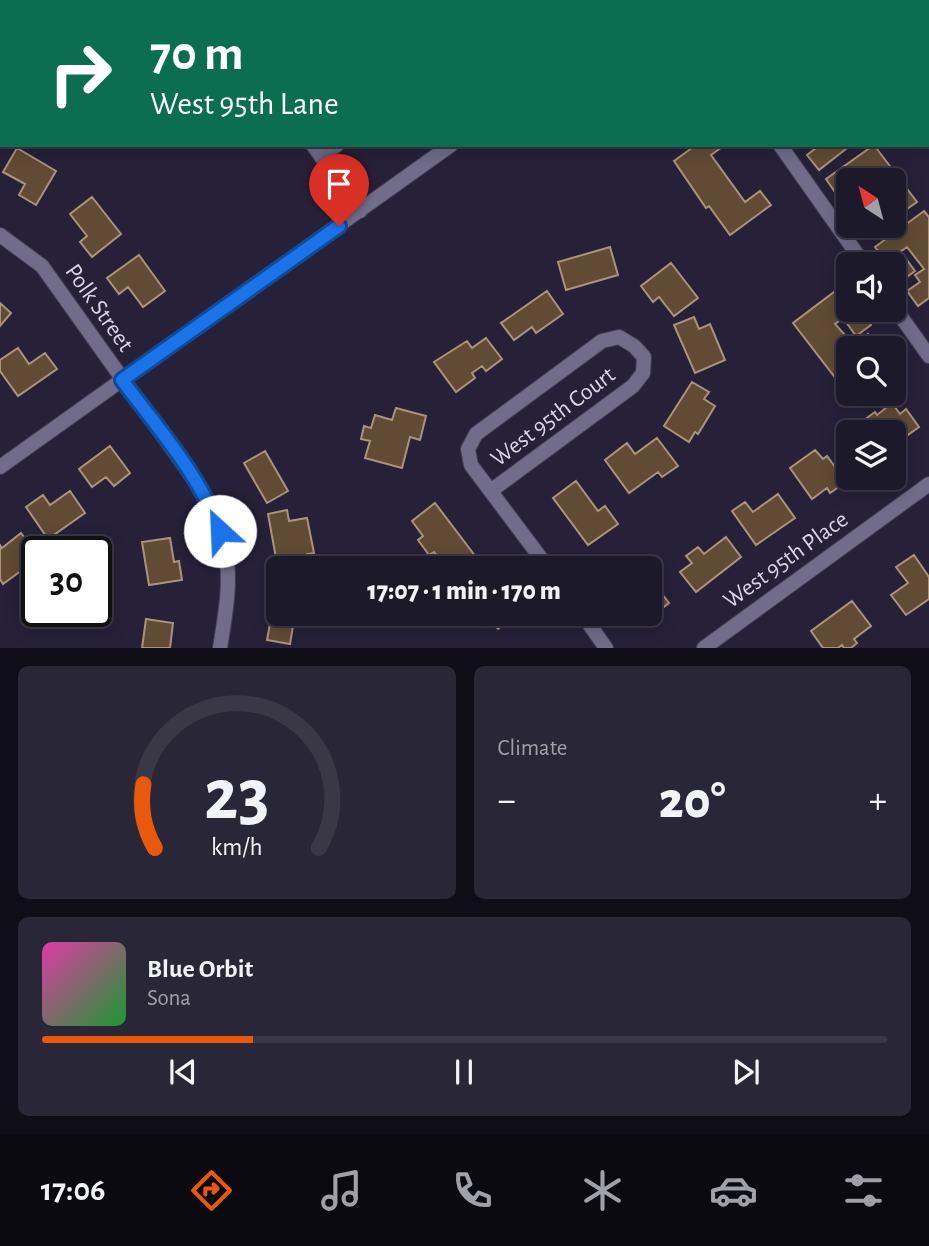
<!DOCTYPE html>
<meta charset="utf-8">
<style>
:root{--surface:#1c192b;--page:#292637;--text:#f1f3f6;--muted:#a0a0a9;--line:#3a3847;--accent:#ea580c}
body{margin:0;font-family:"Alegreya Sans",sans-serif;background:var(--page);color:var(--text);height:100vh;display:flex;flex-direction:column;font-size:26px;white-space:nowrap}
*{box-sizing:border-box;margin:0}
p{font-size:23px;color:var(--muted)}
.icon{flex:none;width:38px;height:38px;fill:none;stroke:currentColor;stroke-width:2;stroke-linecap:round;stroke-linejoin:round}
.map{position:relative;height:648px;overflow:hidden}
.panel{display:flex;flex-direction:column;gap:18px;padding:18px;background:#0f0e18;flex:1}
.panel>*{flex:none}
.guide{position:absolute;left:0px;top:0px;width:929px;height:147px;box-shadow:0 4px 18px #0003,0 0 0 2px var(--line);background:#0b6e4f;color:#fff;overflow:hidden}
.needle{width:46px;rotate:324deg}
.buttons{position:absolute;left:836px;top:168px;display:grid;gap:14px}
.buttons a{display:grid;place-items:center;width:70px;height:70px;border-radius:10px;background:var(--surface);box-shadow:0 4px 18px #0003,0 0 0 2px var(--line);font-size:35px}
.speed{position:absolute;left:21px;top:536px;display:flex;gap:14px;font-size:35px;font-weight:700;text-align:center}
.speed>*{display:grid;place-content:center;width:91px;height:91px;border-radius:50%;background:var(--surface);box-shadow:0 4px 18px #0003,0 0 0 2px var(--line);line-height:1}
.speed .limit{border:4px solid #111;border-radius:10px;background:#fff;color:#111}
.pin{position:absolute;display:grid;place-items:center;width:60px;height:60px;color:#fff;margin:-72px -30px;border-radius:50% 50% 50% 0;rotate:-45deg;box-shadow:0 0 7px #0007}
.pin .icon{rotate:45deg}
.me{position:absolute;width:77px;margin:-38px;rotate:335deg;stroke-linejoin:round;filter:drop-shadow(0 0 5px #0008)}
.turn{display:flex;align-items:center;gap:24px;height:147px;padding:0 35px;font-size:32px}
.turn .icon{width:91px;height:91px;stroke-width:2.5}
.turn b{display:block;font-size:49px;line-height:60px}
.big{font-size:52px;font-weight:800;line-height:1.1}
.panel .widget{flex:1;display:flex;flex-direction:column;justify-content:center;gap:10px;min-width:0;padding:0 24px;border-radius:10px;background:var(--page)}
.panel .dial{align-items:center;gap:0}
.dial svg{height:182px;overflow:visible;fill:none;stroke:var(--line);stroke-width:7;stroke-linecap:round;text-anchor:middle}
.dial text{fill:var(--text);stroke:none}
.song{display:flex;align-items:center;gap:21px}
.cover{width:84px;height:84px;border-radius:10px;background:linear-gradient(135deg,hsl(320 70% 55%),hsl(130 70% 35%))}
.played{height:7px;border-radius:4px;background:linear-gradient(90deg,var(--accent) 25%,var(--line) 25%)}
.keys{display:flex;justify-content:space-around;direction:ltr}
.heat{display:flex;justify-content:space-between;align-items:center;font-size:38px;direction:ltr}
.panel .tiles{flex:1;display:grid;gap:18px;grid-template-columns:1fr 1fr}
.widget:last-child{grid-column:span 2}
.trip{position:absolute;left:266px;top:556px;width:396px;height:70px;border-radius:10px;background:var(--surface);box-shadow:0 4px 18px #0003,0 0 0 2px var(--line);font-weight:800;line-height:70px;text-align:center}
.tabs{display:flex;height:112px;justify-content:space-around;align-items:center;background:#0b0a11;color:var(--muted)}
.tabs .icon{width:49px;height:49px}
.tabs .on{color:var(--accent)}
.tabs b{font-size:32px;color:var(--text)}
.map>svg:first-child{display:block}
</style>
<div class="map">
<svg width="929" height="648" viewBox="0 0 929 648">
<rect width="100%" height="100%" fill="#262139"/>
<path fill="#614b34" stroke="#ab937a" stroke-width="2" d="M696,145H725L711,155L745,202L760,191L771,205L730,235L709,206L706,208L674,161Z
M820,145H851L819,170L807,155Z
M874,145L917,202L894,218V180H849V186L837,195L826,179Z
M17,148L56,171L36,205L19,195L25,184L3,172Z
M92,197L121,234L92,257L80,242L87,236L70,214Z
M924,211L929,217V298L918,306L907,291L920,282L915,275L924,269L907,247L886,262L875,247Z
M861,226H884L869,237Z
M610,247L618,275L566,290L558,262Z
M139,255L165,291L143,307L128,287L119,294L107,278Z
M904,256L915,271L900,282L894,274L893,264Z
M671,263L698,298L674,316L659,297L653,302L641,286Z
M842,286L849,295V305L840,311L845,317L835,324L854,345L868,334L879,348H849V371L837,380L793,323Z
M547,291L563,314L536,333L532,327L514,340L501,323Z
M0,303L11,313L0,326Z
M861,311L871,325L856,336L846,322Z
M694,317L699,329L710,324L725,360L695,373L674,325Z
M486,338L502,359L486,371L482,366L472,373L475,378L456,392L434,362L467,341L472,348Z
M18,348L29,364L45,353L57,369L18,396L0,371V360Z
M692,382L709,392L704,399L715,406L698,434L695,432L689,442L664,426Z
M892,403L900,414L906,409L919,427L894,445V432H854L852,429L875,412L877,415Z
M396,408L426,416L420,440L410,437L402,468L365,458L370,441L361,439L364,426L371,428L375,415L392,420Z
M657,438L678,466L662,477L658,472L629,493L605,460L627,443L635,454Z
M110,446L130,473L114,486L106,477L92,487L79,469Z
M815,450L823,459L827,456L846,482L830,493L827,488L812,499L790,468Z
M265,451L288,491L267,503L244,463Z
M576,481L598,511L605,506L618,524L588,545L553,498Z
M70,491L85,513L48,539L26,507L43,495L50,505Z
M778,494L795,518L756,545L732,511L745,502L753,512Z
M435,503L476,557L460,569H435L432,565L440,559L434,552L429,555L418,540L423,536L412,521Z
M287,510L289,521L307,518L314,553L307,554L309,564L278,569L268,514Z
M21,533L37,553V559L3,584L0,579V545L2,548Z
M726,537L741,557L696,592L680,572L692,563L686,556L698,547L704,554Z
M170,538L174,562L179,561L182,580L149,585L142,542Z
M914,555L929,577V599L906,615L891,595L908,583L896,567Z
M649,577L669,603L646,621L640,614H649Z
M277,586L278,614H302L299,627L293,626L290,644L267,640Z
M852,601L871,626L854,639L857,643L851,648H844L842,645L838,648H823L811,631Z
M461,614H517L498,629L491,621L483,627L477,619L469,625Z
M146,619L173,623L170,648H142Z"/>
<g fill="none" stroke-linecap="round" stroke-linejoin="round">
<g stroke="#443f54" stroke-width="16">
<path id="street" d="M25,0L31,2
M219,2L220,0
M893,2L896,0
M313,145L360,211
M780,145L864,264
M321,157L337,145
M0,235L42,266L193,478C234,547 233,570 220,648
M894,307L929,356
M0,467L451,145
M492,490L633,386L643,373L644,357L634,346L619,337L602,341L476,434L468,449L471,465L549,569
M582,614L606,648
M704,648L929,484"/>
</g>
<use href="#street" stroke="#716c89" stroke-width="14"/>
</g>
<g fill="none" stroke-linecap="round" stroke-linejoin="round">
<g stroke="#114b97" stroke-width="18">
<path id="route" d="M220,531C200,475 157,427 122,380L339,226"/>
</g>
<use href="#route" stroke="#1a73e8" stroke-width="12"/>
</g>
<g text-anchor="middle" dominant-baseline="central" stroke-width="7" stroke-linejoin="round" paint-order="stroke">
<g font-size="24" fill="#d9d7e7" stroke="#262139">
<text transform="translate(99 308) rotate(55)">Polk Street</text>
<text transform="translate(553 417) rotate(-37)">West 95th Court</text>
<text transform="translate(786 560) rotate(-36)">West 95th Place</text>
</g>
</g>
</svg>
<div class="buttons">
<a><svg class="needle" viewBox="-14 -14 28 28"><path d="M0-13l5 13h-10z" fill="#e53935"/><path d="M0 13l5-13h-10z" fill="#a0a0a9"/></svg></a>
<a><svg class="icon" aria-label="sound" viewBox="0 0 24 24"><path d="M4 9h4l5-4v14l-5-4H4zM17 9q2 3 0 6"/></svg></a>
<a><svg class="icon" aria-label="search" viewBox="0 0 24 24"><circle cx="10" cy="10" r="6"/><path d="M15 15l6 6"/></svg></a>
<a><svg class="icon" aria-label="layers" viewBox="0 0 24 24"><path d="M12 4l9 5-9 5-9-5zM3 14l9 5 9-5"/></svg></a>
</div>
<div class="speed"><div class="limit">30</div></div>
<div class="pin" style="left:339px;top:226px;background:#d93025"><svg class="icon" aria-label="arrive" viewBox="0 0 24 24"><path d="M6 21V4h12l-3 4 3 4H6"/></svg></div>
<svg class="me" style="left:220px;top:531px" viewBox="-20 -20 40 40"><circle r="19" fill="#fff"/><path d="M0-13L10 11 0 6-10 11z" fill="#1a73e8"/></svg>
<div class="trip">17:07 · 1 min · 170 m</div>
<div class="guide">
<div class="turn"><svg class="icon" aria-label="right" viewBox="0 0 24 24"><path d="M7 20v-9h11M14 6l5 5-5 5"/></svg><div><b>70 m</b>West 95th Lane</div></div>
</div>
</div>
<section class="panel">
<div class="tiles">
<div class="widget dial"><svg viewBox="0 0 100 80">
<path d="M14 69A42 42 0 1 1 86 69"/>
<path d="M14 69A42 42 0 0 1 9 41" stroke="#ea580c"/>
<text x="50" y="56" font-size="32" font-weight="700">23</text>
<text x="50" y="72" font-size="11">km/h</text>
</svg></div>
<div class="widget"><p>Climate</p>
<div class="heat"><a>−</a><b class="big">20°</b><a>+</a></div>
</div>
<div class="widget">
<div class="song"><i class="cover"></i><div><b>Blue Orbit</b><p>Sona</p></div></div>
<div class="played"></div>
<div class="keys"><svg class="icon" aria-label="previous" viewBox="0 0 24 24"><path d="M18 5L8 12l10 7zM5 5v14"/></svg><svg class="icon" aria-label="pause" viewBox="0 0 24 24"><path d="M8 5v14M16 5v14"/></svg><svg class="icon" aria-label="next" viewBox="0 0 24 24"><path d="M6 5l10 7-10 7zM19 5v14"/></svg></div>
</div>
</div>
</section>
<nav class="tabs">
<b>17:06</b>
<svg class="icon on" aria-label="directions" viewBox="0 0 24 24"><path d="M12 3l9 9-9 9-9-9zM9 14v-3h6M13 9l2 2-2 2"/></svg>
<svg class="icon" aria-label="music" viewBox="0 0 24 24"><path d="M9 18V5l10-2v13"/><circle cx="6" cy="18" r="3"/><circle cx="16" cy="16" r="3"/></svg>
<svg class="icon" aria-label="phone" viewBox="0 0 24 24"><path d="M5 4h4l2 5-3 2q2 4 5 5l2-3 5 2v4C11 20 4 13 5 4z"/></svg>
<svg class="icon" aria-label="climate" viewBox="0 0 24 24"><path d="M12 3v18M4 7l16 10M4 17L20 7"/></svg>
<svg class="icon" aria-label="car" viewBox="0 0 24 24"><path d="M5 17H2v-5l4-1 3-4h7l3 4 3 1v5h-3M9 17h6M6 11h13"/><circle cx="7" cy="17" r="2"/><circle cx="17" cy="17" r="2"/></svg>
<svg class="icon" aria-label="filters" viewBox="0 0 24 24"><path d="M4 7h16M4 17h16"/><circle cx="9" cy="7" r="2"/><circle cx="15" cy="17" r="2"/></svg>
</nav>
